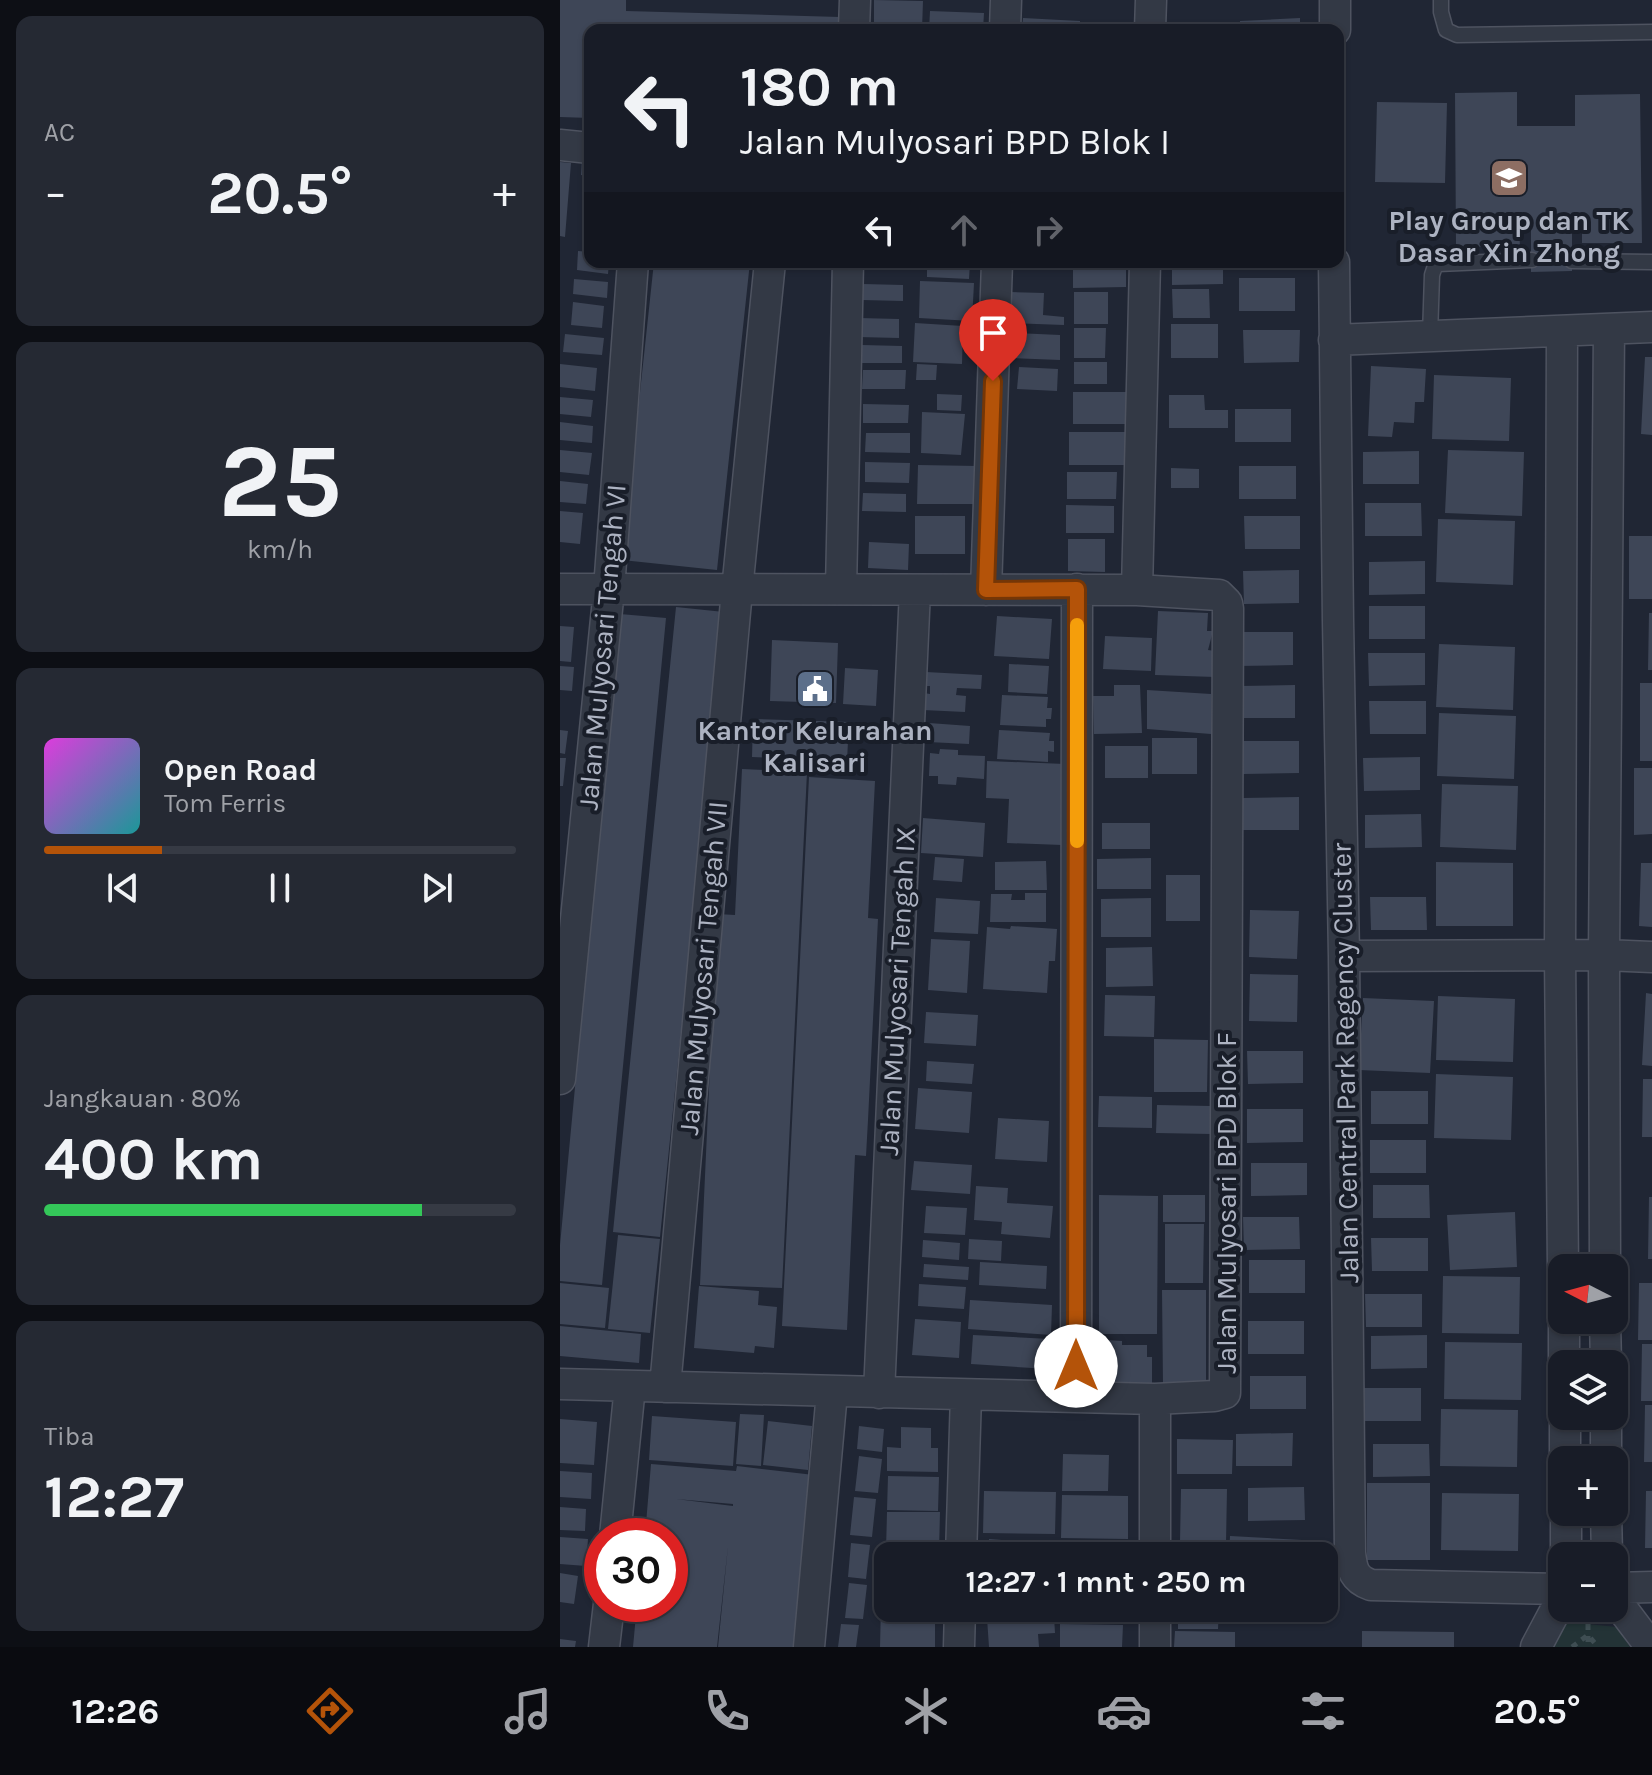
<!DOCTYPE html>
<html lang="id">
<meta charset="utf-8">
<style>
:root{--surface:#181c27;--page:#252933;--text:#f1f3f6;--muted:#9fa1a7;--line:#363a44;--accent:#b45309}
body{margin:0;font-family:Karla,sans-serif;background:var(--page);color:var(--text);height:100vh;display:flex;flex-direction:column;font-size:30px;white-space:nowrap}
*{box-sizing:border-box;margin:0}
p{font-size:26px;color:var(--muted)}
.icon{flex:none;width:44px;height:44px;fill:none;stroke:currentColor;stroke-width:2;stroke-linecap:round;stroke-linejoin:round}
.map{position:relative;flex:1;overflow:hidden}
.panel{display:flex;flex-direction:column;gap:16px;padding:16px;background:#0d0f15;width:560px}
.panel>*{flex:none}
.hud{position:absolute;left:24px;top:24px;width:760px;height:244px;border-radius:16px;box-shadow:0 2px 6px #0004,0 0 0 2px var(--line);background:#181c27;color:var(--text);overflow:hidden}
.needle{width:52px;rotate:276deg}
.fabs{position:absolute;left:988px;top:1254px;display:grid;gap:16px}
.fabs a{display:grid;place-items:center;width:80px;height:80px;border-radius:16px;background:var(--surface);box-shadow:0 2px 6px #0004,0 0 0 2px var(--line);font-size:40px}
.speed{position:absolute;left:24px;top:1518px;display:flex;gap:16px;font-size:40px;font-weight:700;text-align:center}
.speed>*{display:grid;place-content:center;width:104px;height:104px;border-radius:50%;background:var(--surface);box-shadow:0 2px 6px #0004,0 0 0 2px var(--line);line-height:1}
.speed .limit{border:12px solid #d22;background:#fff;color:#111}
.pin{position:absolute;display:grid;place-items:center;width:68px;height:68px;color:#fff;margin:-82px -34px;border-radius:50% 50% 50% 0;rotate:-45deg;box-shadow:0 0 8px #0007}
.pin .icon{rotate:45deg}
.me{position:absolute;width:88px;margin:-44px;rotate:0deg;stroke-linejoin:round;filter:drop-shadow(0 0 6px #0008)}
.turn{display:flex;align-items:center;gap:28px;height:168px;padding:0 24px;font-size:36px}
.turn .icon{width:104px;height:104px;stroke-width:2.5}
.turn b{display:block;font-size:56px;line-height:68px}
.lanes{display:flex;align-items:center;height:76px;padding:0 24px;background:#0003;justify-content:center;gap:40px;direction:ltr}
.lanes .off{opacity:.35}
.big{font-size:60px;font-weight:700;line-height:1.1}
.panel .card{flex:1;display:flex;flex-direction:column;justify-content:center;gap:12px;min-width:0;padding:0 28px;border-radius:16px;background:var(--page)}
.panel .dial{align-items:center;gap:0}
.dial b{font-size:104px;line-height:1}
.song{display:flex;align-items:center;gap:24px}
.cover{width:96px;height:96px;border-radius:12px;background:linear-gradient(135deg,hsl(300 70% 55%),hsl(180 70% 35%))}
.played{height:8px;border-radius:4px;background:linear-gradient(90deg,var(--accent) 25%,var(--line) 25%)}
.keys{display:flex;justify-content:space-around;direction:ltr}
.heat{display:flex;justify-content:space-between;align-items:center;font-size:44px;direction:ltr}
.charge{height:12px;border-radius:6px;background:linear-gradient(90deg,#34c759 80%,var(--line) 0)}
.trip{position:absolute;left:314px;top:1542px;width:464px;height:80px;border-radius:16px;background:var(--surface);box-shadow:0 2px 6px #0004,0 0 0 2px var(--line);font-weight:700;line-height:80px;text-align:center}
.menu{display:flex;height:128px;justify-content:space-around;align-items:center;background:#0a0b10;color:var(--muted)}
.menu .icon{width:56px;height:56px}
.menu .active{color:var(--accent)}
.menu b{font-size:36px;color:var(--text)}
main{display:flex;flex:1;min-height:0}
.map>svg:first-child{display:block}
</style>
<main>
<section class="panel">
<div class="card"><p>AC</p>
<div class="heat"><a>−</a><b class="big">20.5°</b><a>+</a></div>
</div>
<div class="card dial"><b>25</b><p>km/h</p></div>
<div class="card">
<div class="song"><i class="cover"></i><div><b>Open Road</b><p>Tom Ferris</p></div></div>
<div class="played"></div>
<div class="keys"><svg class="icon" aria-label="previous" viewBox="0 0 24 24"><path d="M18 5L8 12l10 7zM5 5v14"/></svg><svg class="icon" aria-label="pause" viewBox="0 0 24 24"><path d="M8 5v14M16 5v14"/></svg><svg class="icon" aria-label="next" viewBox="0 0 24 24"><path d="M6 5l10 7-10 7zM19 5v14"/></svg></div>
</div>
<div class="card"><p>Jangkauan · 80%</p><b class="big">400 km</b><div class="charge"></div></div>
<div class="card"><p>Tiba</p><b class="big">12:27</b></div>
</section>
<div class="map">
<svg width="1092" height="1647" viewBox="0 0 1092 1647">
<rect width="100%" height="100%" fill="#202634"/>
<path fill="#233336" d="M1008,1622L1057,1627L1070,1647H992Z"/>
<path fill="#3e4657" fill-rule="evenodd" d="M0,0H66V11L280,17L279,30H30V118L0,117Z
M314,0L363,1L362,30H314Z
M370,11L424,13L423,30H369Z
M463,18L520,21V30H462Z
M740,18V30H680V21Z
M957,92V126H1015V95L1080,94L1082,243H1022V229H1012V271L971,272V230L959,229L960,246L896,247L895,93Z
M817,102L887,103L885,183L815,182Z
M22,158H30V176L21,175Z
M0,162L11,163L5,237L0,236Z
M26,216H30V242H23Z
M18,251L30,252V262H49L48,274L17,270Z
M94,262H190L157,570L62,560Z
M367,262H410L409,279L367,277Z
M513,262H560V265H566V287L513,288Z
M663,266V284L612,285V267Z
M679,278H735V311H679Z
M14,279L48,282L47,298L13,294Z
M360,281L414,283L412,321L359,318Z
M303,284L343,285V301L302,300Z
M612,289H649L650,318H613Z
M451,292L484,293L483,315L504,317V325L450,323Z
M514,292H548V324H514Z
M13,302L44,306L42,328L11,325Z
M299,318L339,319V338L298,337Z
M355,323L403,326L402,364L353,362Z
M611,324H658V358H611Z
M514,328H546L545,358H514Z
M683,330H740L739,362L684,363Z
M454,333L500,335V360L453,358Z
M5,334L44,338L42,355L3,352Z
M302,345L342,346V363H301Z
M1085,357H1092V435L1081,434Z
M514,362H547V384H514Z
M0,364L37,368L35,391L0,387Z
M357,364L377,365L376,380H356Z
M811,366L866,369L864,402H855L854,423L834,422L832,437L808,436Z
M459,367L498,369L497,391L457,389Z
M303,370H346L345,389H302Z
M874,375L951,378L949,441L872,439Z
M513,392H571L570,424H513Z
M377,394L402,395L401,411L377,410Z
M609,395H644L645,410H668V428H609Z
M0,397L33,400L31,417L0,414Z
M303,404L349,405L348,423H303Z
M675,409H731V442H675Z
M362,412L405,414L401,455L361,453Z
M0,422L33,426L32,443L0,440Z
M509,432H569V465H509Z
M306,433H350V453L305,452Z
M0,450L32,453L29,475L0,472Z
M888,450L964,452L962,516L885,513Z
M859,451V484H803V452Z
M305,462L350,463L349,483L305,482Z
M358,465L418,466L417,504H357Z
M679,466H736V499H679Z
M611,468L639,469V488H611Z
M507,472H557L556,499H507Z
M0,481L28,484L26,504L0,502Z
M303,493L346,494V512L302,511Z
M805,503H861L862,536H805Z
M506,505L554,506V533H506Z
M0,511L23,513L20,544L0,542Z
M355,516H405V554H355Z
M684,516H740V549H685Z
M878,519L955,521L953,585L876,582Z
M1069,536H1092V599H1069Z
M508,539H545V572L508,571Z
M309,542L349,544L348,570L308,568Z
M865,561V594L809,595V562Z
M739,570V603L684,604L683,571Z
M809,606H865V639H809Z
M116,607L164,612L100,1237L53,1232Z
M598,611L648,613L647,631H653L648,650L655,651V677L595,675Z
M1089,613H1092V670H1088Z
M60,614L106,618L42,1285L0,1281V1245Z
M437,616L492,619L489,659L434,656Z
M0,626L14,627L11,662L0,661Z
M677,632H733V665L677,666Z
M545,636L592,638L591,671L543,669Z
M212,640L278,643L276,703L210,701Z
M879,644L955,647L953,710L876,707Z
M808,653H865V685L809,686Z
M449,664L489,666L487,694L448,692Z
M0,666L14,667L12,691L0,690Z
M285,668L318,670L316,706L283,704Z
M366,672L422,675L421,689L397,688L396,695L406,696L405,712L363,710L364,693L370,694V686H365Z
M1080,683H1092V761H1080Z
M554,685H580L582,733L534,734L533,696H554Z
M735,685V718H679V686Z
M587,690L651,694V734L587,729Z
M442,695L488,697L487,708H492L491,719H486V727L440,725Z
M809,701H866V734H810Z
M879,713L956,716L954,779L877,776Z
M193,719L289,722L287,761L192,757Z
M369,723L410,726L409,744L368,742Z
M0,730L8,731L5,754L0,753Z
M439,730L490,733L489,741H494V752L488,751V762L437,759Z
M592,738H637V774H592Z
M683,741H739V773L683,774Z
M545,746H588V778H545Z
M380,749L398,750V755L425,756L424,779L397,777L396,785L378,784V776H369L370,753L379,754Z
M860,757V790L804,791L803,758Z
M0,758H6L3,786H0Z
M427,761L505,764L502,845L447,843L449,799L426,798Z
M1074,768H1092V834L1074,835Z
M182,769L247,772L222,1288L140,1285L157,914L175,915Z
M249,777L315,781L308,918L318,919L308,1120L306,1156L295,1155L287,1330L222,1326Z
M882,784L958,786L956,850L880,847Z
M739,797V830H683V798Z
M861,814L862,847L805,848V815Z
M363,818L425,823L423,857L361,853Z
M542,823H590V849H542Z
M375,857L404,859L402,882L373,880Z
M591,858V889H537V859Z
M486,861L487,890H435V862Z
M876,862L953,863V926H876Z
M1081,863H1092V927L1079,926Z
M606,875H640V921H606Z
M465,893H486V922H430L431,894H452L451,900H465Z
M810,897H866L867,930H811Z
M376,898L420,901L418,934L374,932Z
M591,898V937H541V899Z
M690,910L739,911L737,959L689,957Z
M451,926L497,929L495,961H489L487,993L423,989L427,927L450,929Z
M371,939L410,941L407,993L368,990Z
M592,947L593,986L546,987V948Z
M690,974L738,975L737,1022L689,1021Z
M1086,993L1092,994V1066L1082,1065Z
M545,995L595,996L594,1037L544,1036Z
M878,996L955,999L953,1062L876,1060Z
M803,998L874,1001L870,1073L799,1070Z
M366,1012L418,1015L416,1046L364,1043Z
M594,1039L648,1040L647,1092H594Z
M687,1051H743V1083L688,1084Z
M367,1061L414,1064L412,1084L366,1081Z
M876,1074L953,1077L951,1140L874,1138Z
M1083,1079H1092V1137H1082Z
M358,1088L412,1092L409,1133L355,1129Z
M811,1091H868V1124H811Z
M539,1096L592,1097V1128L538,1127Z
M597,1105L651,1106V1134L596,1133Z
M687,1109H743V1142L687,1143Z
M438,1118L489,1121L487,1162L435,1159Z
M810,1140H866V1173H810Z
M354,1161L412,1165L410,1194L351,1190Z
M691,1163H747V1195L691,1196Z
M813,1185H869L870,1218H813Z
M416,1186L448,1188L447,1203L493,1206L490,1238L441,1234L442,1222L414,1220Z
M539,1195L598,1196L597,1334H539Z
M603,1195H645V1222H603Z
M1089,1197H1092V1259H1088Z
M366,1206L407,1208L405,1235L364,1233Z
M955,1212L957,1267L890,1270L887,1215Z
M683,1217H739L740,1249L684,1250Z
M605,1224H644L643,1283H605Z
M58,1235L100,1239L90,1333L48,1329Z
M811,1238H868V1271H812Z
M409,1239L442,1241L441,1261L408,1259Z
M363,1240L400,1243L399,1260L362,1257Z
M689,1260H745V1293H689Z
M420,1262L487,1266L486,1289L419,1285Z
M364,1264L409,1267L408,1280L363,1277Z
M883,1276L960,1277L959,1334L882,1333Z
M0,1283L49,1288L45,1328L0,1324Z
M1079,1283H1092V1340H1078Z
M359,1284L406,1287L404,1309L358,1306Z
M139,1286L199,1291L198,1305L217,1307L214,1348L195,1346L194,1353L134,1348Z
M602,1290H646V1385L603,1386Z
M805,1294H862V1327H806Z
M410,1300L492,1305L491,1335L408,1329Z
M355,1319L401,1322L399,1358L352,1355Z
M688,1321H744V1354H688Z
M0,1326L81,1334L79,1363L0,1356Z
M413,1335L490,1339L488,1369L411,1364Z
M867,1335V1368L811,1369V1336Z
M546,1340L562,1341V1345H587V1357H592V1385H542L541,1344H547Z
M885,1342L962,1343L961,1400L884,1399Z
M1082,1344H1092V1401H1081Z
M690,1376H746V1409H690Z
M804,1388H861V1421H805Z
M1085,1405H1092V1462H1084Z
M881,1409L958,1410L957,1467L880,1466Z
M180,1414L204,1415L201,1466L176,1464Z
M92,1416L176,1422L173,1466L89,1460Z
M0,1419L37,1422L34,1465L0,1463Z
M208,1421L252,1426L248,1470L203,1465Z
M299,1426L324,1429L322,1452L297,1449Z
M341,1427L371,1428V1448H378V1472L327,1471V1447L341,1448Z
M733,1433L732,1466H676V1434Z
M617,1439L673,1440L672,1474H617Z
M813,1444H869L870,1476L813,1477Z
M503,1454L549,1455L548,1491H502Z
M299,1456L322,1459L318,1493L295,1491Z
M91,1464L176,1471L177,1466L254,1475L236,1647H158L168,1546L157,1647H73L77,1604H110V1536H85ZM116,1499L173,1504V1506Z
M0,1471L32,1473L31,1499L0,1497Z
M328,1476L379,1477L378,1511L327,1510Z
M807,1483H870V1560H807Z
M744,1487L745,1520L688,1521V1488Z
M621,1489H667L666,1543L620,1542Z
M424,1491L496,1492L495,1534L423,1533Z
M1086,1491H1092V1548H1085Z
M882,1493L959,1494L958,1551L881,1550Z
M502,1495L568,1496V1539L501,1538Z
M294,1497L316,1499L312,1537L290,1535Z
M0,1507L26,1509L25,1531L0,1530Z
M327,1512H380L379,1551H326Z
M670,1536L742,1540L741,1556H669Z
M0,1537L28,1539L26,1566L0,1564Z
M429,1539L479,1543L478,1556H428Z
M291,1543L310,1545L306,1579L288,1577Z
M499,1548L553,1549V1556H499Z
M617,1551L657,1552V1556H617Z
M322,1562H328V1608H375V1647H320Z
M0,1573L18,1576L14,1604L0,1602Z
M289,1583L307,1585L303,1619L285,1618Z
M502,1608H573V1617H502Z
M618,1608H659L658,1629H618Z
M478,1614V1618L494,1616L495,1633L478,1634L479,1647H429L427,1618Z
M281,1624L299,1625L296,1647H278Z
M500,1624L563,1625L562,1647H500Z
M615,1631L675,1632V1647H614Z
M802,1631L894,1632V1647H802Z
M0,1639L16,1641L15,1647H0Z"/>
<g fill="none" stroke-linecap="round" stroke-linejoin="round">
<g stroke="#4e5360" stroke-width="17">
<path id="lane" d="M881,0V12L886,30L897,35L1092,32
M1012,261L1092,262
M870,336L872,275L874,269L878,264L972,260"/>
</g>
<g stroke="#4e5360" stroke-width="33">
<path id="street" d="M294,30L295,0
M445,30L446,0
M590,30L591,0
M775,30V0
M0,145L30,148
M774,262L778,621L784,956L790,1553C792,1570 794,1579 811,1585L1002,1589
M1002,331L1000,955L1003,1268
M774,340L1092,327
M0,589L577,590L659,595L667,603L668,609L665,1393L654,1396L595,1399L0,1384
M281,589L288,262
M426,590L437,262
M577,590L585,262
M784,956L1044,955L1092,957
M0,1079L49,589L73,262
M1045,1268L1044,955L1049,329
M1004,1320V1364
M1045,1320L1046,1364
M105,1387L177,590L210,262
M319,1393L355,590
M516,1397L517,589
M595,1399V1556
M1005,1416V1460
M1046,1416V1460
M1006,1512V1556
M1046,1512L1047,1556
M55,1536L70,1386
M401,1556L406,1395
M1054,1588L1092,1587
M1054,1598L1091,1647
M595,1608V1647
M44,1647L49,1604
M249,1647L272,1392
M399,1647L400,1608
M976,1647L1002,1598"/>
</g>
<path stroke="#3f4e53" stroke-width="5" stroke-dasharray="6 6" stroke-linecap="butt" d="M1028,1612V1647
M1012,1647L1028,1635L1038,1647"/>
<use href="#lane" stroke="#333945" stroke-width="14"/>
<use href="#street" stroke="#333945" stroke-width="30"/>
</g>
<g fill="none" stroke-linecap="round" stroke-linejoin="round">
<g stroke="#753606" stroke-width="20">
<path id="route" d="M433,381L426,590L517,589L516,1366"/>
</g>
<use href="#route" stroke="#b45309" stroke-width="14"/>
<path stroke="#f59e0b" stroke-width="14" d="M517,841V625"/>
</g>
<defs>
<g id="school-square" transform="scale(2)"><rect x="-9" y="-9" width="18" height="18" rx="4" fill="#8d6e63" stroke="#191e29"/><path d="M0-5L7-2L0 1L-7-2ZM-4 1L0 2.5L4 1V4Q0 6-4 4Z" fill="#fff"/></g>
<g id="civic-square" transform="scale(2)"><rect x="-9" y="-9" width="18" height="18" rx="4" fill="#5c6f8a" stroke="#191e29"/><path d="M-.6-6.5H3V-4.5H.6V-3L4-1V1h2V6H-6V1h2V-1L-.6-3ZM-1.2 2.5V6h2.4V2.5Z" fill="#fff"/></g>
</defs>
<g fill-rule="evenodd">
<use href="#school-square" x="949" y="178"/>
<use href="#civic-square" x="255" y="689"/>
</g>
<g text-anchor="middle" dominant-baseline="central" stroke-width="8" stroke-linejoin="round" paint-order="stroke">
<g font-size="28" font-weight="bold" fill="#adb3c2" stroke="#191e29">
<text x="949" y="220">Play Group dan TK<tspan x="949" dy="32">Dasar Xin Zhong</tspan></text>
<text x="255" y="730">Kantor Kelurahan<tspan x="255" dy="32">Kalisari</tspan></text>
</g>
<g font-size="28" fill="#adb3c2" stroke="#191e29">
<text transform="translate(42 647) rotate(-85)">Jalan Mulyosari Tengah VI</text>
<text transform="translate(143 968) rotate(-85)">Jalan Mulyosari Tengah VII</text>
<text transform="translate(337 991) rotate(-87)">Jalan Mulyosari Tengah IX</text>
<text transform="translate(785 1063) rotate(-91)">Jalan Central Park Regency Cluster</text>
<text transform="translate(666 1203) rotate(-90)">Jalan Mulyosari BPD Blok F</text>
</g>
</g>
</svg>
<div class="fabs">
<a><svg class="needle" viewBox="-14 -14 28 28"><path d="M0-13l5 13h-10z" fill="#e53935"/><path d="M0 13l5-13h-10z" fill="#9fa1a7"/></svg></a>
<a><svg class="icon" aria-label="layers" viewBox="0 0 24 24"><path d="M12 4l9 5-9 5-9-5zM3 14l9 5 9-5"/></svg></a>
<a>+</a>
<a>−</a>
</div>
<div class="speed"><div class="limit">30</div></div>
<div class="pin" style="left:433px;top:381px;background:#d93025"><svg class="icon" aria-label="arrive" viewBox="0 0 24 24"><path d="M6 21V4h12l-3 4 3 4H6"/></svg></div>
<svg class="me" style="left:516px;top:1366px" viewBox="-20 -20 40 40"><circle r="19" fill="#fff"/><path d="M0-13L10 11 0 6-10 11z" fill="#b45309"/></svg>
<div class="trip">12:27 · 1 mnt · 250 m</div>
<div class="hud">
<div class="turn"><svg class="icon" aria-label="left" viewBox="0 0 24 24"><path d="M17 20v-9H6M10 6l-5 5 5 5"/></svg><div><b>180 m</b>Jalan Mulyosari BPD Blok I</div></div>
<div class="lanes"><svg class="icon" aria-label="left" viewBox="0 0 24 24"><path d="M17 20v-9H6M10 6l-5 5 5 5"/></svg><svg class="icon off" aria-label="ahead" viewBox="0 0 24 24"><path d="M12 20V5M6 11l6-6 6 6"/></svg><svg class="icon off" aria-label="right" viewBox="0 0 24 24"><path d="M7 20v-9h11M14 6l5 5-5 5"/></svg></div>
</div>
</div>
</main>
<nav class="menu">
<b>12:26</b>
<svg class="icon active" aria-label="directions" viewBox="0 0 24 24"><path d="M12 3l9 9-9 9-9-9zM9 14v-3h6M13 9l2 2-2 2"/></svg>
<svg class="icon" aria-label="music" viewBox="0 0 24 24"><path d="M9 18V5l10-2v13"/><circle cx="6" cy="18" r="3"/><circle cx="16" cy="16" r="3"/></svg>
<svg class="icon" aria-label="phone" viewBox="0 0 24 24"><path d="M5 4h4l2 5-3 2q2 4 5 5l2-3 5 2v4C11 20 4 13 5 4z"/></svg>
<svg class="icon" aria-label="climate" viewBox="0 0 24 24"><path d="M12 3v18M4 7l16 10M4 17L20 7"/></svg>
<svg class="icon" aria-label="car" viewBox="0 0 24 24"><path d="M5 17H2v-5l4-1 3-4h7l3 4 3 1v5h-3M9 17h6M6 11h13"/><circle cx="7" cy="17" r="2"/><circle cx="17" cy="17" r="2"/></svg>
<svg class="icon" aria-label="filters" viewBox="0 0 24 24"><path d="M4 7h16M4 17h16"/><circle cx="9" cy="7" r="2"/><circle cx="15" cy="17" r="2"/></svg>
<b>20.5°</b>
</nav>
